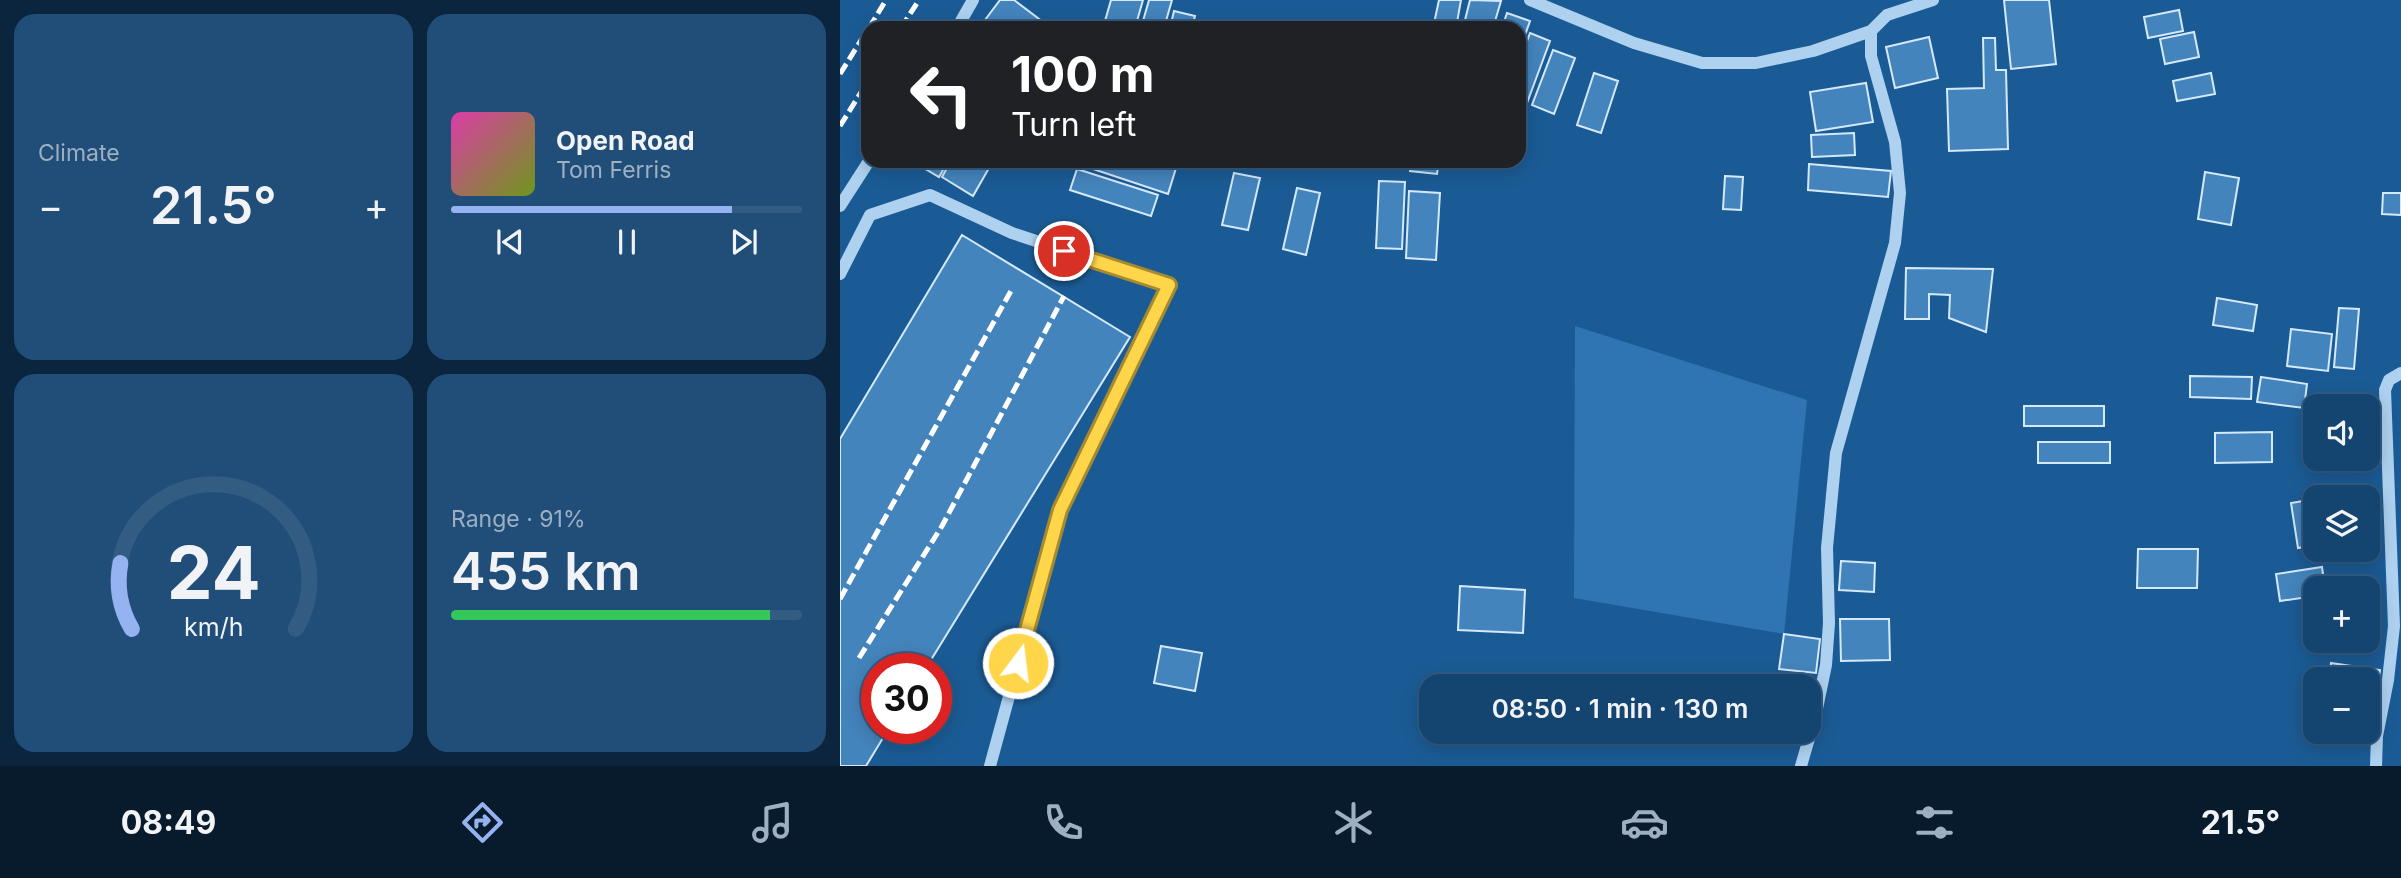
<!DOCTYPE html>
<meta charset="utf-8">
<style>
:root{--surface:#144470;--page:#214e78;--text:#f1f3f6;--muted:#9db0c3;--line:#335c83;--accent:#95b2f1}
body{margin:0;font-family:Inter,sans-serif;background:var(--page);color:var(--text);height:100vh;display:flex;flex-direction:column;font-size:26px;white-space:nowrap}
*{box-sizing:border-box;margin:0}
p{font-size:23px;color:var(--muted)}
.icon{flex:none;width:38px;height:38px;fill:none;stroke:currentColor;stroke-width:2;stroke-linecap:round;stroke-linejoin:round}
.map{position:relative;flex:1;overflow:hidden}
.side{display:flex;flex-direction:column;gap:14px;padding:14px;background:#0b253e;width:840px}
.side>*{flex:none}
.top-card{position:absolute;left:21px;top:21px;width:665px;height:147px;border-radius:21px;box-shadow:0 4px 18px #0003,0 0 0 2px var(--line);background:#202124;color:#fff;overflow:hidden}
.tools{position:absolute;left:1463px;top:394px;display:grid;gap:14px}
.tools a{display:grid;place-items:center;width:77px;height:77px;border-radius:14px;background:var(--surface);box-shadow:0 4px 18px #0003,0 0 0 2px var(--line);font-size:35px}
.speed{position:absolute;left:21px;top:653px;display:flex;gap:14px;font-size:35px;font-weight:700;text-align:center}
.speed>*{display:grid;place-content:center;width:91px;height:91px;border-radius:50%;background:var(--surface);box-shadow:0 4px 18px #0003,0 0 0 2px var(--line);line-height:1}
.speed .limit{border:10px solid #d22;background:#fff;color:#111}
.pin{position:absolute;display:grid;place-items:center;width:60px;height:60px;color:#fff;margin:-30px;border:4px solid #fff;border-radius:50%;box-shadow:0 2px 7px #0007}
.me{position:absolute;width:77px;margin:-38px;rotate:15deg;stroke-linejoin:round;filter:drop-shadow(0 0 5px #0008)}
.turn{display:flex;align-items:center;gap:24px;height:147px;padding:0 35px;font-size:32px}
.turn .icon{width:91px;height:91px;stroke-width:2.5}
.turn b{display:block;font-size:49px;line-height:60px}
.big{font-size:52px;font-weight:600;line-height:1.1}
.side .card{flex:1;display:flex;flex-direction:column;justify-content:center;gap:10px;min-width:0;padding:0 24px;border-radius:21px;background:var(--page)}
.side .dial{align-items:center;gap:0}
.dial svg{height:182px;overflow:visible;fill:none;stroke:var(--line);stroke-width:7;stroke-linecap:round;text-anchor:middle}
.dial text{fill:var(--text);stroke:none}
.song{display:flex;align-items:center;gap:21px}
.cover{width:84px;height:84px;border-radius:10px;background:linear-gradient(135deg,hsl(320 70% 55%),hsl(80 70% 35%))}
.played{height:7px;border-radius:4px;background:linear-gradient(90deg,var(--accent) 80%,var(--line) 80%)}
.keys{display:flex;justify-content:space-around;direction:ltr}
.heat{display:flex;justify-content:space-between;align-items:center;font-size:38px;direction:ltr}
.charge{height:10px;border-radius:5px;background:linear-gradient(90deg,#34c759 91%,var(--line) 0)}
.side .tiles{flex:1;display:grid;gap:14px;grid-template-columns:repeat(2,1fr)}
.trip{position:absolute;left:579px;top:674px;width:402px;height:70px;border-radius:21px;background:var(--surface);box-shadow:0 4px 18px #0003,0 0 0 2px var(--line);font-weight:600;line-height:70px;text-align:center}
.dock{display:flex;height:112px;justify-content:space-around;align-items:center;background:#081b2d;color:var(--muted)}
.dock .icon{width:49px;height:49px}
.dock .current{color:var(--accent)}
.dock b{font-size:32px;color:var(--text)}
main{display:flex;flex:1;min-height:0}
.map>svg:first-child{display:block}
</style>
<main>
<section class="side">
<div class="tiles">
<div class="card"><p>Climate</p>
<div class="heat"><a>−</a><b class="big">21.5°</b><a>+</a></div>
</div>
<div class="card">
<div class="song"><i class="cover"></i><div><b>Open Road</b><p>Tom Ferris</p></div></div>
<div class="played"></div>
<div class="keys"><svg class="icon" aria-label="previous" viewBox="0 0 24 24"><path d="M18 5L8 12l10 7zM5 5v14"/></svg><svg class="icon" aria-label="pause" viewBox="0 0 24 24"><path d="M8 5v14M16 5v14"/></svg><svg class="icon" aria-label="next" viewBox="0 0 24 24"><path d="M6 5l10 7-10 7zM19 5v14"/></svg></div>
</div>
<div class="card dial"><svg viewBox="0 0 100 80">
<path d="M14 69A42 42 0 1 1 86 69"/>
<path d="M14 69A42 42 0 0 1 9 40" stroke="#95b2f1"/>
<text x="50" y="56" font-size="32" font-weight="700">24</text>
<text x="50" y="72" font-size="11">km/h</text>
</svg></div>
<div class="card"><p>Range · 91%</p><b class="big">455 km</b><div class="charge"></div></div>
</div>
</section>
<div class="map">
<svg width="1561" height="766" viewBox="0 0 1561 766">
<rect width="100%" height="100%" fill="#1b5b95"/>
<path fill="#2f75b3" d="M735,326L967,400L944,634L734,598Z"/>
<path fill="#4484bc" stroke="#d4e9fb" stroke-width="2" d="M160,0H174L211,28H156L145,20Z
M271,0H303L295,28H263Z
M309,0H332L324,28H301Z
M599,0H621L616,28H593Z
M630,0L661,1L653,28H623Z
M1164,0H1209L1216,64L1171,69Z
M1339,10L1343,31L1308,38L1304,17Z
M334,11L355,16L352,28H330Z
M667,13L690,21L679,52V28H662Z
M1354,32L1359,57L1325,64L1320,39Z
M690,33L710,41L684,111L679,109V63Z
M1089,37L1098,78L1055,88L1046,47Z
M1143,38H1155L1156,70H1166L1168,149L1109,151L1107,89L1144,88Z
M713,50L735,58L714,114L692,105Z
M754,73L778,81L761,133L737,125Z
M1371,73L1375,94L1337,101L1333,81Z
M1026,83L1033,122L976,131L970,92Z
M1014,133L1015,155L972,157L971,135Z
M72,161H108L99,177Z
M111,161H153L133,196L102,177Z
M229,161H325L337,165L328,194Z
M571,161H599L597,174L570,171Z
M969,164L1051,171L1048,197L968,190Z
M237,169L318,195L311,216L230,190Z
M1365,172L1399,178L1391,225L1358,219Z
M394,173L420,178L408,230L382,225Z
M885,176L903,177L901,210L883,209Z
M539,181L565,182L562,249L536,248Z
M457,188L480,193L466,255L443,249Z
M569,191L600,193L596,260L566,258Z
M1543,193H1561V215L1542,214Z
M122,235L290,337L86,668H37V728H49L26,766H0V439Z
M1066,268L1153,269L1146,332L1109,318L1110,295L1089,294V319H1065Z
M1377,298L1417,305L1413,331L1373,325Z
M1499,308L1519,309L1514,369L1494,367Z
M1451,329L1492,334L1488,371L1447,366Z
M1350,376L1412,377L1411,399L1350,397Z
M1421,377L1467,384L1464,408L1417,402Z
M1184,406H1264V426H1184Z
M1432,432V462L1375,463V433Z
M1198,442H1270V463H1198Z
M1475,499V545L1458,548L1451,503Z
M1298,549H1358L1357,588H1297Z
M1001,561L1035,563L1034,592L999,590Z
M1482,567L1485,588H1475V596L1440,601L1436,574Z
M620,586L685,590L683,633L618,630Z
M1000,619H1049L1050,660L1001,661Z
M944,634L980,639L976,673L939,669Z
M321,646L362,653L355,691L314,683Z
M1491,663L1540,670L1536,698L1528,697V679H1489Z"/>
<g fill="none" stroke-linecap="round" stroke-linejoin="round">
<path stroke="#add1ef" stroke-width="12" d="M690,0L794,43L862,63H916L973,51L1031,31
M117,28L133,0
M0,206L29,161
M0,274L30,215L90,195L172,233L329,285L220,510L150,766
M961,766L975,718L986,665L989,623L987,548L996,453L1055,243L1060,193L1055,142L1031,56V31L1047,15L1093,0
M1536,766L1537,736L1548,680L1554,626L1545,390L1549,380L1561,373"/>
<path stroke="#fff" stroke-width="5" stroke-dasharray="12 5" stroke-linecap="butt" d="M29,28L46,0
M61,28L79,0
M0,74L28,29
M0,126L28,81
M0,599L172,289
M19,658L102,526L224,296"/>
</g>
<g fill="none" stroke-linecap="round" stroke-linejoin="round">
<g stroke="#a68a30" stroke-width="18">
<path id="route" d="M178,663L220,510L329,285L224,251"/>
</g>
<use href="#route" stroke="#ffd54a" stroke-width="12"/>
</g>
</svg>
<div class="tools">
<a><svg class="icon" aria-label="sound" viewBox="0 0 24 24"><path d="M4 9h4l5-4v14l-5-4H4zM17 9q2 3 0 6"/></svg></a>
<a><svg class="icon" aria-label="layers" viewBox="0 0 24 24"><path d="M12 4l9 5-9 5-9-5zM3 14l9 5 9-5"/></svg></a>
<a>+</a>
<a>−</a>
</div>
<div class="speed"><div class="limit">30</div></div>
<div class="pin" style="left:224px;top:251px;background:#d93025"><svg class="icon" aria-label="arrive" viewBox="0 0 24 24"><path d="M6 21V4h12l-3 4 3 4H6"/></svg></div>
<svg class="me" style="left:178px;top:663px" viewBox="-20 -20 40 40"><circle r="17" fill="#ffd54a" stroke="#fff" stroke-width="3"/><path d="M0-11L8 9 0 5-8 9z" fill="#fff"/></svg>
<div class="trip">08:50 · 1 min · 130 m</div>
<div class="top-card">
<div class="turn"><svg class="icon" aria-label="left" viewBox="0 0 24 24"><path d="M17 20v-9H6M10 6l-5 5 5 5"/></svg><div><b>100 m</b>Turn left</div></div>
</div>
</div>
</main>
<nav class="dock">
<b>08:49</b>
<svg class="icon current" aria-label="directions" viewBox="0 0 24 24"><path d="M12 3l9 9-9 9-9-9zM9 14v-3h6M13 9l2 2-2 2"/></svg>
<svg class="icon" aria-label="music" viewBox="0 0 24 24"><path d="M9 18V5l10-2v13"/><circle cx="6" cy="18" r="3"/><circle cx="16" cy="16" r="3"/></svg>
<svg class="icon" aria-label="phone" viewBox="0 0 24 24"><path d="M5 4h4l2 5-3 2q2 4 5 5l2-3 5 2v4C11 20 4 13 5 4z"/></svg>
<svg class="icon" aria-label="climate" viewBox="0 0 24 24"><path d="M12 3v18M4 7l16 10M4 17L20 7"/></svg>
<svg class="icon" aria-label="car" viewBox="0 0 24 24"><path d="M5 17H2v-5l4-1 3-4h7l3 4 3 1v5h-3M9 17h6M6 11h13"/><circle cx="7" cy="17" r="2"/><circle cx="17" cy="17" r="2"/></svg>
<svg class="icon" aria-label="filters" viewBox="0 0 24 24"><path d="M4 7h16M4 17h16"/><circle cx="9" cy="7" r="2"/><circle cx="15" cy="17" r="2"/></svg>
<b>21.5°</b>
</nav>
